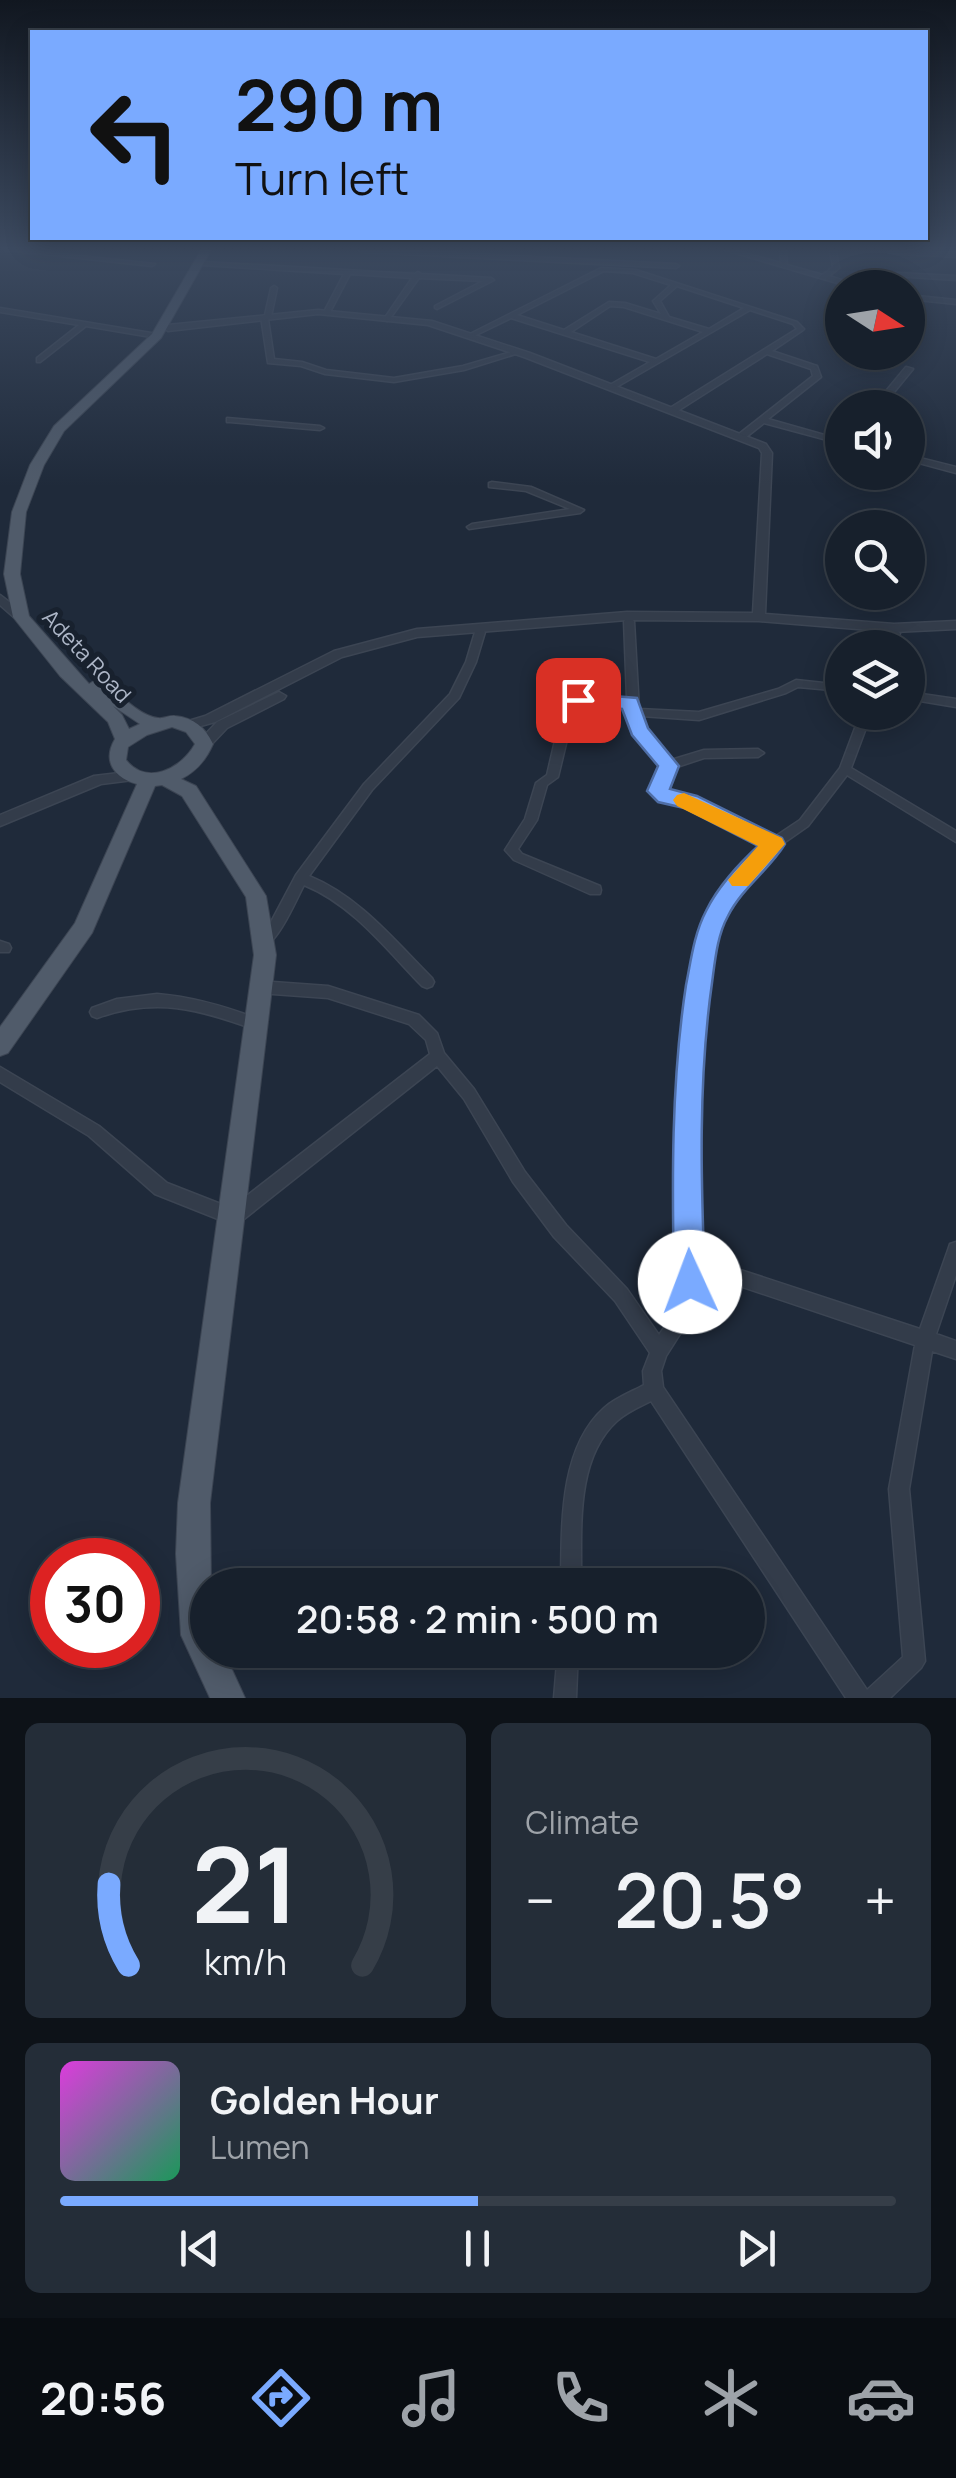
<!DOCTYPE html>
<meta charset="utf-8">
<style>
:root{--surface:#17202c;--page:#242d38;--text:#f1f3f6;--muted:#9ea3a9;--line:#363e48;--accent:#7aaaff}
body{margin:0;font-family:Manrope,sans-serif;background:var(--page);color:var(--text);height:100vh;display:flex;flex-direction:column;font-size:38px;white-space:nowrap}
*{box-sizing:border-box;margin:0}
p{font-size:32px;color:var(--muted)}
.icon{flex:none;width:55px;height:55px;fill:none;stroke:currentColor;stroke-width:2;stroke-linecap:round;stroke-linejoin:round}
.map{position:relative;height:1698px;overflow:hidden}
.panel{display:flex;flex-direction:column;gap:25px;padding:25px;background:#0d1218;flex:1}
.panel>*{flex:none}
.hud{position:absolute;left:30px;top:30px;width:898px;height:210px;border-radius:0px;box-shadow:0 5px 25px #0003,0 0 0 2px var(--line);background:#7aaaff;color:#111;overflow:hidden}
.needle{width:65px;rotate:102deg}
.controls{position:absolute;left:825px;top:270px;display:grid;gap:20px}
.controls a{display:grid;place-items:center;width:100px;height:100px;border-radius:50%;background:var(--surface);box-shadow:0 5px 25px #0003,0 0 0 2px var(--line);font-size:50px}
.speed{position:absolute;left:30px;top:1538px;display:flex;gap:20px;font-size:50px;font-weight:700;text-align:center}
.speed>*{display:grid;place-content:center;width:130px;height:130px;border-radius:50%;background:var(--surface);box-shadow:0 5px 25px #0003,0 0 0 2px var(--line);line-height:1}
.speed .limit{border:15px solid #d22;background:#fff;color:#111}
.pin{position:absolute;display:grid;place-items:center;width:85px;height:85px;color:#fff;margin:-42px;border-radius:20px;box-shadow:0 5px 15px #0006}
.me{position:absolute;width:110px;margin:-55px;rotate:358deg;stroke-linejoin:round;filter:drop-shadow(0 0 8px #0008)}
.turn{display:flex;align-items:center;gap:35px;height:210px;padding:0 40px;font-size:45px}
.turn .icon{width:130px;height:130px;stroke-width:2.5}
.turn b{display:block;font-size:70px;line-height:85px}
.big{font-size:75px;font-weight:600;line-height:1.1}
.panel .widget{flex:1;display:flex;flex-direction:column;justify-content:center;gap:15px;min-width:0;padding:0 35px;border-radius:15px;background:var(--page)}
.panel .dial{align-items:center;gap:0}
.dial svg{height:260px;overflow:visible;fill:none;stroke:var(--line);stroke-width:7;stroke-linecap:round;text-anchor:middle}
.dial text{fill:var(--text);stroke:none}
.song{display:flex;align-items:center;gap:30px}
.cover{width:120px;height:120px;border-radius:15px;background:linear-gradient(135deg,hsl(300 70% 55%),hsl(150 70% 35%))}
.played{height:10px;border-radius:5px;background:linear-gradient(90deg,var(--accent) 50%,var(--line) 50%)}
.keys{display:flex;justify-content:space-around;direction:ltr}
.heat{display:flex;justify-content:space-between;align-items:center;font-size:55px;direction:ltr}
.panel .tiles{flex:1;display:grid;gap:25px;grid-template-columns:1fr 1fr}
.widget:last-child{grid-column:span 2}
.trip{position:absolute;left:190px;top:1568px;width:575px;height:100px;border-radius:50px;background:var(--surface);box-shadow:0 5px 25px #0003,0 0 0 2px var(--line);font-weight:600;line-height:100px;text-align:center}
.menu{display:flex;height:160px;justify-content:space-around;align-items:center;background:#090d12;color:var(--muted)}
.menu .icon{width:70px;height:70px}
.menu .current{color:var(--accent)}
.menu b{font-size:45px;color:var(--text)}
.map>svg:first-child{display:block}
</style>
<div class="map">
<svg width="956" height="1698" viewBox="0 0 956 1698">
<rect width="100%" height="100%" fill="#1f2a3a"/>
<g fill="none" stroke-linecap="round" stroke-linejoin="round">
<g stroke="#3c4553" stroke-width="3">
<path id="minor" d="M5,250H23L155,264L152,266Z
M359,250H391L676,264L679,266L676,268L362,252Z
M725,250H733L781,263L780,250H786L787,265L823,275L833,267L830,250H836L839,268L829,276L866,288H854Z
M891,250L956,253V257L889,253Z
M204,262L415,274L418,272L421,274L491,278L494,280L437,309L435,308V306L483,281L419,278L389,320L387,321L384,319L412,278L350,274L330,312L327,314L324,312L344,274L202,265Z
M601,268L636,270L797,322L804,329L803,330L772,351L817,366L821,377L768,419L842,440V444L764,423L745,438H739V434L813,376L811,369L767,354L676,412H670V408L797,329L793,324L750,310L613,389H610V385L650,362L511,318L472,337L466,336ZM604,271L633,273L671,285L653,301L661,314L625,303L609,302L564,330L517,315ZM677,286L744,308L709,329L669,317L660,301ZM610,306L624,307L703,332L656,359L571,332Z
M896,273L956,276V280L894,276Z
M274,286L277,288L271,317L268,319L274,359L302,362L326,370L394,378L463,366L518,350L522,352L464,370L394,382L325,374L301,366L268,363L261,317L265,315L271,288Z
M908,295L956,300V304L908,299Z
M0,308L157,334L161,336L157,338L86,326L40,362H37V358L79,325L0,312Z
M906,367L913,369L881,408H872Z
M227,418L320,426L324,428L320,430L230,422H227Z
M908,455L956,467V473L908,460Z
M492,482L531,487L584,510L580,513L469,529L467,527L472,524L570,509L526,491L489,487V483Z
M629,618L634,621L639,709L699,712L778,689L796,680L842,685V691L798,687L786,693L699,720L641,716C647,735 656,747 671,760L704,750L758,749L764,753L758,757L704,758L674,768L665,789L693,799L773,838L800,820L840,768L861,712H872L851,768L956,831V842L847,775L808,826L778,847L749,877L716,931L699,1035L698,1256L920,1329L948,1250L950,1244L956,1242V1275L936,1334L956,1341V1359L932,1351L909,1489L925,1661L921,1668L890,1698H846L651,1401C639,1407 627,1412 617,1421C574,1460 582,1533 581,1585H561C562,1529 558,1449 604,1408C615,1398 631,1392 644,1385L643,1371L650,1353L615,1301L554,1237L513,1182L464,1099L437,1066L239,1223L233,1225L155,1194L89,1136L0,1082V1067L99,1126L167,1183L231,1208L430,1054L426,1040L409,1024L328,998L259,993L254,991L252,987L254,983L259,981L328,986L419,1015L437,1033L444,1053L474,1089L525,1172L566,1225L627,1289L659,1335L677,1308L680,1297L685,1035L702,930L739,871L765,845L685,805L654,794L652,791L663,766C645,750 628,728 628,706L582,703L572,719L558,777L547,785L537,820L518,849L522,854L600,886L601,890L600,894H590L514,860L505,850L525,819L536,783L547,775L560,719L575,696L627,699L624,621ZM698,1272L915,1345L889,1489L903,1657L867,1690L663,1387L661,1371L666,1356L694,1312L698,1297Z
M480,629L485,632L476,662L459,698L372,790L309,876C360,897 394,940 432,978L434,982L432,986L427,988L422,986C386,949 353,905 304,885C297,898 279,940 266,945C263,946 260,945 257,945L255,941L271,922L296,875L364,784L450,694L466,662L475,632Z
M895,630L900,633L895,648H885L890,633Z
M908,692L956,699V707L908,699Z
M0,941L9,944L11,948L9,952H0Z
M157,994C194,997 227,1007 261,1020L263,1024L261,1028L256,1030C199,1009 156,997 97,1018L92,1016L90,1012L92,1008L117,999Z
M558,1650H578L576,1698H554Z"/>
</g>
<g stroke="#3c4553" stroke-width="3">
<path id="tertiary" d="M318,310L432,321L530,353L766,444L772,453L765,614L894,624L956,621V629L894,632L759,621L627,620L417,637L342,657L215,722L190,729L185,728L183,725L185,722L205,716L334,651L417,629L627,612L753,613L762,453L759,448L524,357L428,325L318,314L168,331L164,328L168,325Z
M0,595L25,614V620H17L0,605Z
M279,692L286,696L284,699L227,728L209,747H199L197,744L199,741L217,722Z
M136,771L143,776L141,779L101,784L0,826V815L94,776Z"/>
</g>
<g stroke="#3c4553" stroke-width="2">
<path id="primary" d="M201,250H211L161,338L64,431L44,465L26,512L20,574L29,616L89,684L97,679L103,680C117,692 139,716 158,718C164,719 169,715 175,716C194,718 205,727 213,744C206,760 197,771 181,779L196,786L266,896L276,955L210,1503L211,1585H208V1650H223L245,1698H210L181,1635L176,1554L178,1503L254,955L246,897L182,796L162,785L155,786L92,933L8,1053L0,1056V1027L75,923L137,784C114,778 102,761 115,739L108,722L60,676L13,617L4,574L12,512L30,465L54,426L152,334ZM113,706L140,724L129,729L122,715ZM172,727L186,732L195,744C181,769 147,786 126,760L128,747L147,735Z"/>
</g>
<use href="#minor" fill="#333c4a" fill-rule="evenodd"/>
<use href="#tertiary" fill="#333c4a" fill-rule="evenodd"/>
<use href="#primary" fill="#505b6a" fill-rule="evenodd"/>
</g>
<linearGradient id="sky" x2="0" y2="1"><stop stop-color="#111720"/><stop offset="0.51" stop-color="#3c4a60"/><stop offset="1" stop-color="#3c4a60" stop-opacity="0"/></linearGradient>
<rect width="956" height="487" fill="url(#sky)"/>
<path fill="#7aaaff" stroke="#4f6ea6" stroke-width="2.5" d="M578,693L637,698L648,728L679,766L670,789L697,796L782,838L785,844C769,870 742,888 728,916C717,936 715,961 712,983C698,1081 701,1183 705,1282L701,1293L690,1298L679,1293L674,1282C672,1183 671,1082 686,985C691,960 694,934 706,911C718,886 738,865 758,846L684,808L658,802L647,791L658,766L632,735L622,709L571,704V695Z"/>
<path fill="#f59e0b" d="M684,793L782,838L785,844L748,886H732L728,880L758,846L677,806L673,800L677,795Z"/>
<g text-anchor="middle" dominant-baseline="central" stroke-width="10" stroke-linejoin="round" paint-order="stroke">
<g font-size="22" fill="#adb6c7" stroke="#18212e">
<text transform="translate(87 656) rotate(47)">Adeta Road</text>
</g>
</g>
</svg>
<div class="controls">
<a><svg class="needle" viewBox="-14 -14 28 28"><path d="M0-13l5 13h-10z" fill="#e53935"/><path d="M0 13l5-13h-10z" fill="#9ea3a9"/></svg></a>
<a><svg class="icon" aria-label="sound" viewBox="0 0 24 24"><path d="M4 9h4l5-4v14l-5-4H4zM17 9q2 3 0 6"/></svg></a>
<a><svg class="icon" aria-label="search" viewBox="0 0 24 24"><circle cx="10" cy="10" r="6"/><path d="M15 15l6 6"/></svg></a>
<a><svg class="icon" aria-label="layers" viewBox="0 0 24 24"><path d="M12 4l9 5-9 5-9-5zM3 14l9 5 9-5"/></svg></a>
</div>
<div class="speed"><div class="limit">30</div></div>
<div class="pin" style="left:578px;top:700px;background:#d93025"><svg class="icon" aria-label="arrive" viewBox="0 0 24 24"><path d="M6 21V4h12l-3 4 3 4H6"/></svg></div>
<svg class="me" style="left:690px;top:1282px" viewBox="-20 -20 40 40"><circle r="19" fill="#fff"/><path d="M0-13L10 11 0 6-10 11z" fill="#7aaaff"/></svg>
<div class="trip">20:58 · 2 min · 500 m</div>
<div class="hud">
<div class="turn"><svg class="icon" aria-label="left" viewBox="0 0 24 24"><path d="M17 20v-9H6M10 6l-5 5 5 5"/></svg><div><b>290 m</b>Turn left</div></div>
</div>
</div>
<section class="panel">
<div class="tiles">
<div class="widget dial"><svg viewBox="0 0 100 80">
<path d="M14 69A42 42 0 1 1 86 69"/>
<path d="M14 69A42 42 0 0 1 8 44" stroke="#7aaaff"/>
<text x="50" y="56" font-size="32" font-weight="700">21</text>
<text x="50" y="72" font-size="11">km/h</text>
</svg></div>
<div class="widget"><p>Climate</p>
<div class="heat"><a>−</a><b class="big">20.5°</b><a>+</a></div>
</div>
<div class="widget">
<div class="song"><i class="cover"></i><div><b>Golden Hour</b><p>Lumen</p></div></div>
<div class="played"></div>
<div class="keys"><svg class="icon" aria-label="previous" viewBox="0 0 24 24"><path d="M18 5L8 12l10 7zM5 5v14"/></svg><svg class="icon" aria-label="pause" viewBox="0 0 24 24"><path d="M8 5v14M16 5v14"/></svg><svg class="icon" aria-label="next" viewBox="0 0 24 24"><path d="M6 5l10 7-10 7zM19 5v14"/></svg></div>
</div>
</div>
</section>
<nav class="menu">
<b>20:56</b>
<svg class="icon current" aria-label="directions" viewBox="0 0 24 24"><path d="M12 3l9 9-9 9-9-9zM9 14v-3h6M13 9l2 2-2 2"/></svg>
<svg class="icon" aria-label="music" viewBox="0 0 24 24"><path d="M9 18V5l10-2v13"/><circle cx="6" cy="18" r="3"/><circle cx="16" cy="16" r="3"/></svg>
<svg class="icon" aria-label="phone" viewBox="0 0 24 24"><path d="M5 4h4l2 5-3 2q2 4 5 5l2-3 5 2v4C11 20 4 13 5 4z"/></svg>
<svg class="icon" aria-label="climate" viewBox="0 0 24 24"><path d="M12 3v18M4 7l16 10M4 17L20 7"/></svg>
<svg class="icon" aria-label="car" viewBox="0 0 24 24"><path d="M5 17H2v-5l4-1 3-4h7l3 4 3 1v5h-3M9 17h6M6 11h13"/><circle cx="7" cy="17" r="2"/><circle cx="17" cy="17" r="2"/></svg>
</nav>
